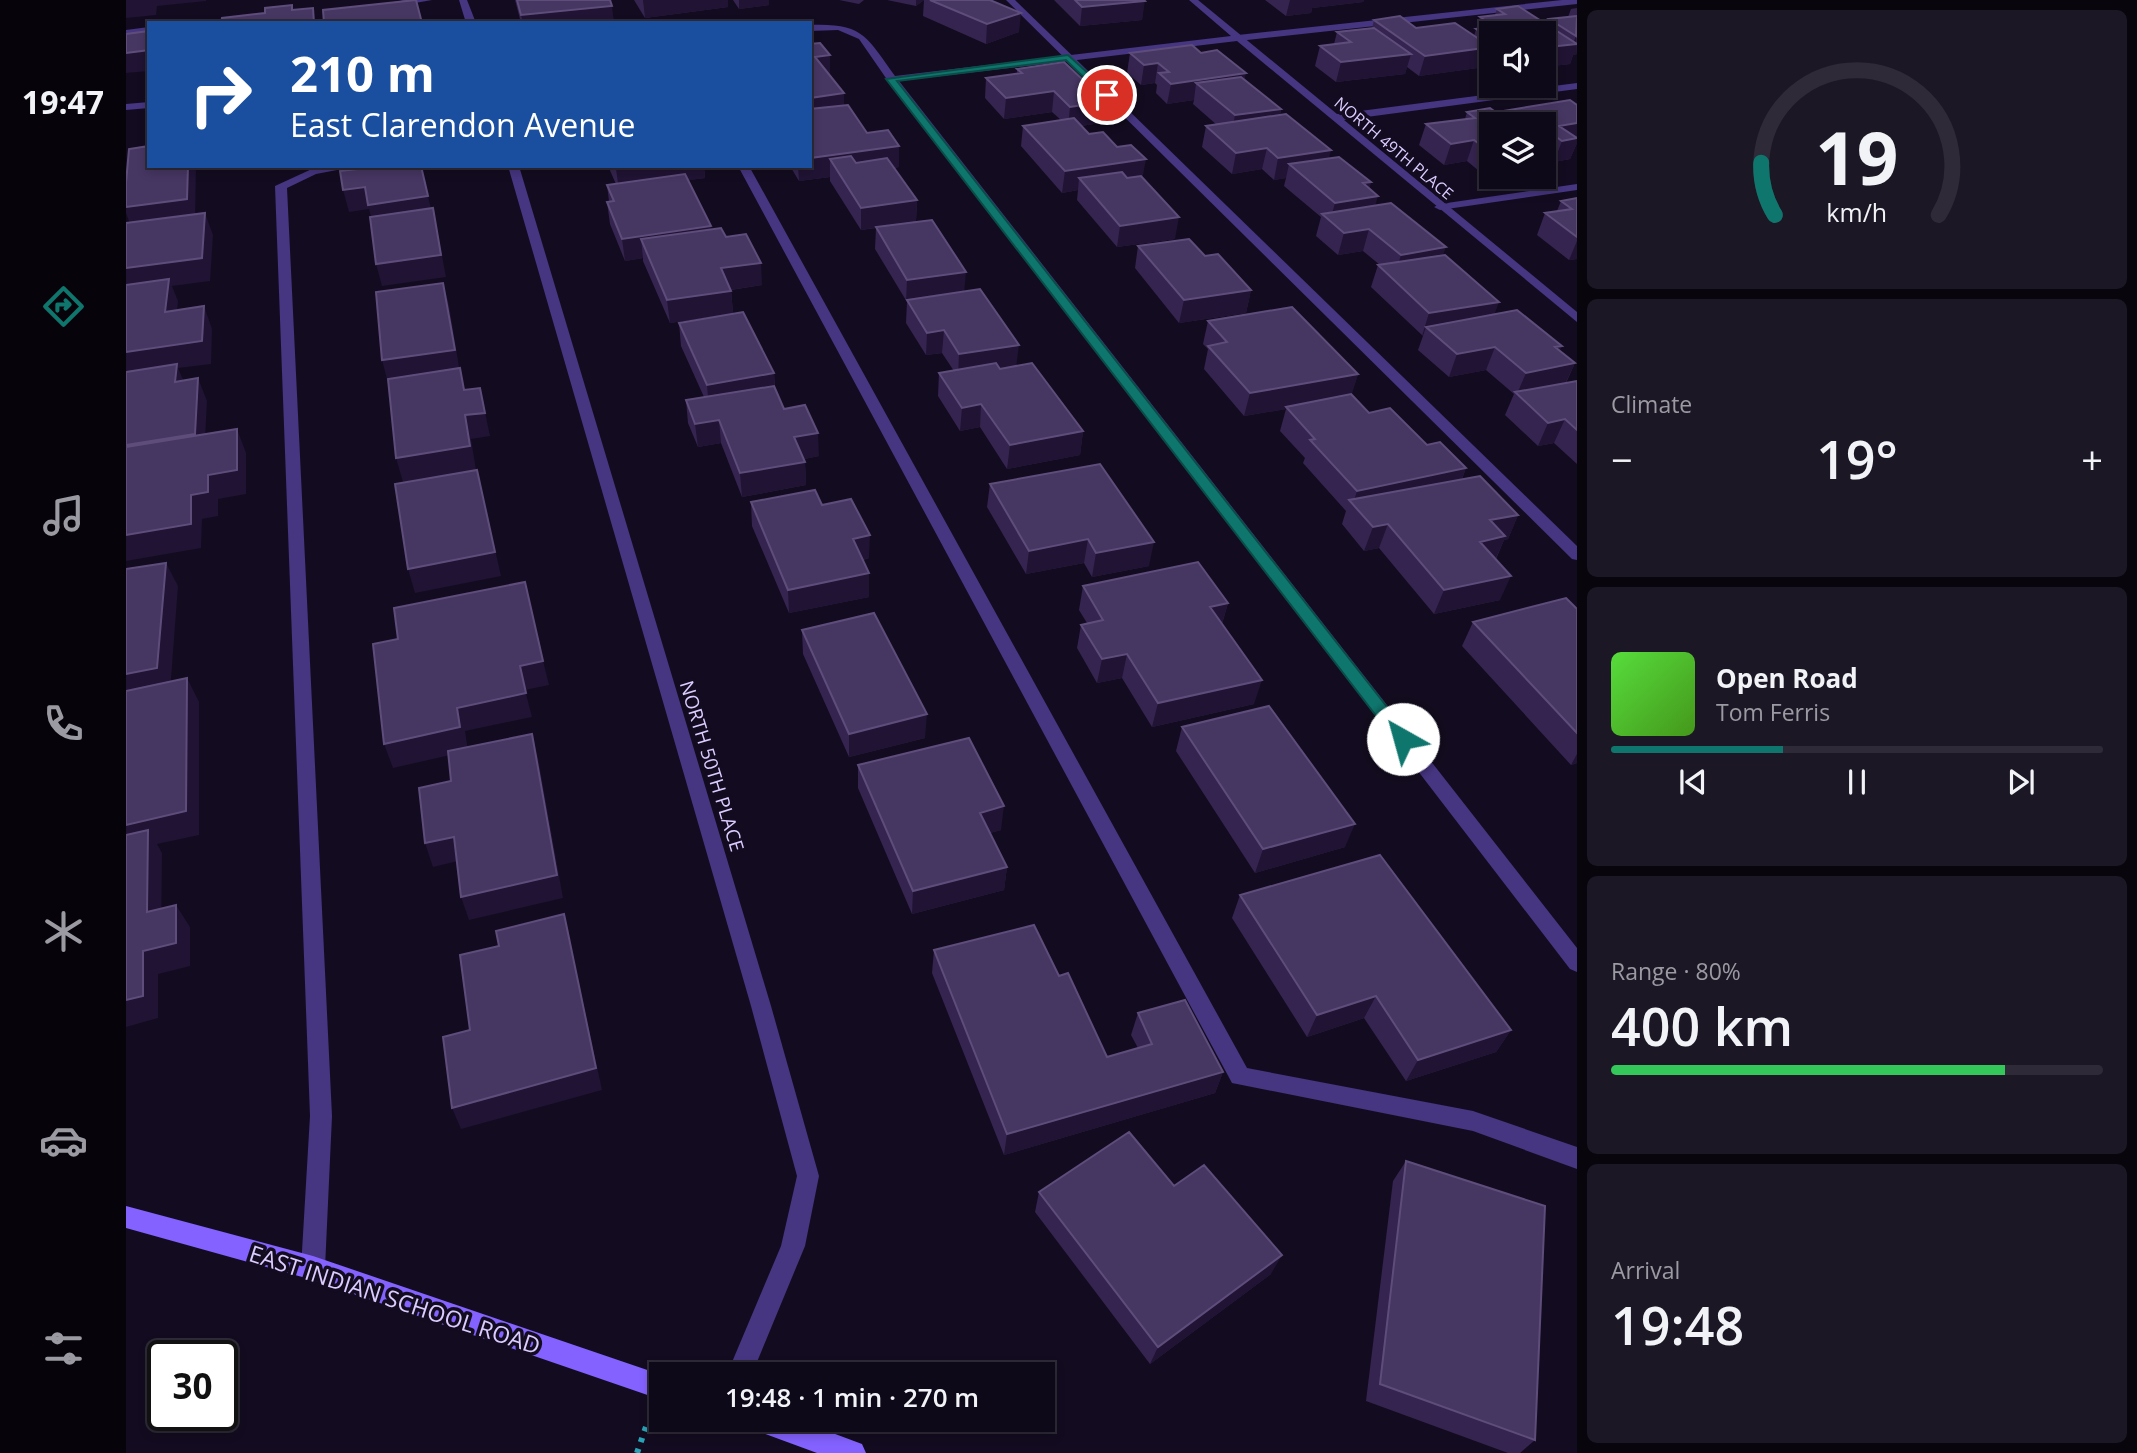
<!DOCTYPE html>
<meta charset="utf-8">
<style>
:root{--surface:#0e0918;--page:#1c1725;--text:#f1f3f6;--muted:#9b9aa2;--line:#2e2a37;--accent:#0f766e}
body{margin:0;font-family:"Open Sans",sans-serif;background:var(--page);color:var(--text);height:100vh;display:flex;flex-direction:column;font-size:26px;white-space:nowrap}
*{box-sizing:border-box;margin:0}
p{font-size:23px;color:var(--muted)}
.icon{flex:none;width:38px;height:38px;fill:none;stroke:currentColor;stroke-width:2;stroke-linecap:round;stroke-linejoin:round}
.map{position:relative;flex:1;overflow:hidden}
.sheet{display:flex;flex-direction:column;gap:10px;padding:10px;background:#08050d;width:560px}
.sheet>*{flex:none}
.banner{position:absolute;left:21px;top:21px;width:665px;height:147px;border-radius:0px;box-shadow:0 4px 10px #0003,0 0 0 2px var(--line);background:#1a4fa0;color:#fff;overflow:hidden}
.fabs{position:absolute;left:1353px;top:21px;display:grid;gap:14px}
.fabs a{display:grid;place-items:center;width:77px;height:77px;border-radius:0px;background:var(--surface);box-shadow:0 4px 10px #0003,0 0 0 2px var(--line);font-size:35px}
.speed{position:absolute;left:21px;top:1340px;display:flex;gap:14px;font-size:35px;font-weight:700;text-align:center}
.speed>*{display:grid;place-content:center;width:91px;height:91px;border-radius:50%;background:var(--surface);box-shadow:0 4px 10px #0003,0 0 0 2px var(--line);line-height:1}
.speed .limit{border:4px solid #111;border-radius:10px;background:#fff;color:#111}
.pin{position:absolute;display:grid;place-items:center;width:60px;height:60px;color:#fff;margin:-30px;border:4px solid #fff;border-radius:50%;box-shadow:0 2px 7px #0007}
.me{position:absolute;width:77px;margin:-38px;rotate:322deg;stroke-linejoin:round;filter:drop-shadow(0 0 5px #0008)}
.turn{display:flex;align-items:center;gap:24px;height:147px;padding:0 28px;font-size:32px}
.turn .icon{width:91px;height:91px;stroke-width:2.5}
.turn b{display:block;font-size:49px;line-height:60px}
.big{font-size:52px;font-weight:600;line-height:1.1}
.sheet .tile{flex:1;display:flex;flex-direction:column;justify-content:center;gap:10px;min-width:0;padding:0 24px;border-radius:10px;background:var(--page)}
.sheet .dial{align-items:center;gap:0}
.dial svg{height:182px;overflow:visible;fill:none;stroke:var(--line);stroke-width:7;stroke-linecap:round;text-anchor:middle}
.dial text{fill:var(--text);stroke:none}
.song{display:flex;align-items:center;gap:21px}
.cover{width:84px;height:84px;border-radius:10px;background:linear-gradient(135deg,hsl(110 70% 55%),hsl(100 70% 35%))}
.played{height:7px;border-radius:4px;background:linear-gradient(90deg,var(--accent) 35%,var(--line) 35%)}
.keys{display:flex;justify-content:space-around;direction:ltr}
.heat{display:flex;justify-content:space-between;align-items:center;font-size:38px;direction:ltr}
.charge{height:10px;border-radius:5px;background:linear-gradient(90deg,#34c759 80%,var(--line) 0)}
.trip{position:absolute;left:523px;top:1362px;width:406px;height:70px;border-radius:0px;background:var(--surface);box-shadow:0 4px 10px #0003,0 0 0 2px var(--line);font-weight:600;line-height:70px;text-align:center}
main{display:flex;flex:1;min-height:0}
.menu{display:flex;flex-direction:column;width:126px;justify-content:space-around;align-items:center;background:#06040a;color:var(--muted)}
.menu .icon{width:49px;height:49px}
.menu .active{color:var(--accent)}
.menu b{font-size:32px;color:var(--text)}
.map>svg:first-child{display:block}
</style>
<main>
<nav class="menu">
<b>19:47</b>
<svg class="icon active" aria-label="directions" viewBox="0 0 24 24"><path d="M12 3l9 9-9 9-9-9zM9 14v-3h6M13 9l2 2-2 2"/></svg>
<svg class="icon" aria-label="music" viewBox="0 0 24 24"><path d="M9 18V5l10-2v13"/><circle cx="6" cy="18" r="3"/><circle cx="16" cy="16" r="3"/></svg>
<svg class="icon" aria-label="phone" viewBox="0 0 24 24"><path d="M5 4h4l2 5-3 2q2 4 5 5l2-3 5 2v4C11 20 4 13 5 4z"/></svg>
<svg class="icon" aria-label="climate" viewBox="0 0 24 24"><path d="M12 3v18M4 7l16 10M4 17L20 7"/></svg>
<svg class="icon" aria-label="car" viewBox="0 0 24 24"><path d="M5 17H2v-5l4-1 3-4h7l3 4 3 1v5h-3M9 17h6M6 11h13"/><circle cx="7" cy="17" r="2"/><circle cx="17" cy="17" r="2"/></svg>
<svg class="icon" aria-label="filters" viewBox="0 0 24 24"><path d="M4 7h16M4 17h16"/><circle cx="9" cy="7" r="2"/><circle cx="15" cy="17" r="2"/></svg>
</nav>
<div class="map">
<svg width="1451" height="1453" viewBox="0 0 1451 1453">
<rect width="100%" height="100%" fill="#130c20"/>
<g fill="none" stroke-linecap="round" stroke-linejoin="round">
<path stroke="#29a3b5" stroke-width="6" stroke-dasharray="4.5 7" stroke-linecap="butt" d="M511,1453L521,1424"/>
<path fill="#463581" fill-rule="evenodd" d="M278,0H306L266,7L262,4Z
M880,0H889L1451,546V560L1446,559Z
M1436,0H1451V4L1112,41L1107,38L1112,35Z
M23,27V33L0,36V30Z
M232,166L190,174L161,188L206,1116L199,1268L195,1276L187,1280L179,1276L175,1268L184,1116L149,186L188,168Z
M612,166H623L1121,1068L1347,1111L1451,1147V1169L1347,1131L1106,1083Z
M1451,184V190L1314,210L1308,207L1314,204Z"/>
<path fill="#463581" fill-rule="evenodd" d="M333,0H341L350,23H340Z
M1063,0H1072L1211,114L1451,83V89L1218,120L1451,312V322L1111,41L773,81L1451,948V972L1444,969L762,81L733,39L712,30L684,31V25C737,23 740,36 769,76L1105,36Z
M23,102V108L0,110V104Z
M382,166H393L645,1006L693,1176L679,1246L626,1374H601L655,1246L671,1176L625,1006Z"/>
<path fill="#8362ff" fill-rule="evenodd" d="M0,1206L187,1256L536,1375V1400L187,1280L0,1228Z
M619,1419H669L736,1444L740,1453H691L623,1428Z"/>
</g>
<path fill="#35244f" d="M389,0H484L488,23H395Z
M508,0H602V7L519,18Z
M607,0H643V5L613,9Z
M713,0H738L733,4Z
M761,0H798L790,6Z
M798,0H864L893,32L860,44L797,16Z
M928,0H1018L1016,20L954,26Z
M1139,0H1238L1237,2L1186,8L1185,13L1160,16Z
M1451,8V54L1447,55L1444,64L1418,67V33H1365V63L1361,60L1359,67L1293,76L1281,67L1279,74L1210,82L1189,66L1194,46L1208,44L1211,32L1246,28L1248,20L1290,28L1348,36L1354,17L1369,15L1371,9L1421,25L1423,19L1442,17L1445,9Z
M1004,53H1075L1119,80L1155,109L1154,115L1203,158L1245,182L1243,189L1249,205L1317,255L1368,314L1433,351L1449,363L1440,383L1451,381V464L1428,443L1412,446L1379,415L1388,394L1360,370L1323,377L1292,350L1297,336L1245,287L1252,265H1254L1237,251L1212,255L1190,236L1195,217L1158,186L1160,178L1148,180L1136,169L1106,174L1076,147L1080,126L1091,125L1067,104L1068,100L1041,104L1030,93L1031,85L1029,83L1015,85L1001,73Z
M704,55V75L718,93V105L741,133L773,146V167L768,168L791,200L790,221L890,366L957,431L954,455L881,469L854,427L834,431L812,396L813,373L828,371L816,353L800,355L780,323L781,302L749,249L750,228L735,230L704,181V177L673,181L664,166H684Z
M891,69L957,80L990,100L987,121L955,126L963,134L1017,178L1049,239L991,247L951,200L952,190L936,193L895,146L897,126L935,120L926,112L878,119L859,98L860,78L891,74Z
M1444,100L1451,105V143L1444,159L1428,162L1419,155L1418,158V124H1365V169L1353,171L1341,161L1318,165L1293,145L1300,124L1339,119L1341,112L1364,108L1375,116L1377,111Z
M482,166H578L579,178L562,180L585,229L600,237L636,285L605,290L607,313L544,323L517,261V258L499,261L484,224L481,202L483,201L481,185L490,184Z
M1451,198V259L1443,260L1411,235L1419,213L1431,211L1435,201Z
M1012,246L1079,256L1125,290L1120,313L1053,323L1009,268Z
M1082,321L1232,374L1225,395L1243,413L1340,468L1336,479L1392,515L1382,539L1378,540L1370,559L1374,600L1308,614L1253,548L1238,551L1216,524L1220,511L1177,463L1179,458L1154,431L1160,409L1118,416L1078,369L1082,349L1077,344Z
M553,323L648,373L649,388L658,409L693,456L678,459L679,462L680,485L616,497L595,443L572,447L562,423L560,400L578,397L555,346Z
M864,484L1023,566L966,577L958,563L900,574L861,507Z
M625,502L696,505L743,558L737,560L743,573V597L663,613L626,526Z
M957,586L1102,603L1096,624L1128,704L1026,727L996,678L971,683L951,648L955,625L961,623L953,610Z
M1451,609V763L1445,765L1336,646L1347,622Z
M676,630L799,738L723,757L677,654Z
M1056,727L1219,847L1129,873L1050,751Z
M732,765L875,830L864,833L881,867L878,890L786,914L732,788Z
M1114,895L1385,1030L1370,1052L1280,1081L1238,1018L1181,1037L1106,918Z
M808,950L933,976L981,1057L1012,1048L1005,1035L1012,1013L1097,1072L1089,1093L878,1155L806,973Z
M1280,1161L1409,1440L1394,1453H1382L1240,1401L1267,1181Z
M913,1192L1145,1274L1024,1364L909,1212Z"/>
<path fill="#201334" d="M0,0H80V1L31,6L30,15L0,18Z
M517,0H602V7L519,18Z
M613,0H643V5L613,9Z
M790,0H798L790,6Z
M1164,0H1238L1237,2L1186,8L1185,13L1160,16Z
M1019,1L1016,20L954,26L956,7Z
M486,6L488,23H397L395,15Z
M895,13L893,32L860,44L861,24Z
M1450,36L1451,54L1447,55L1444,64L1418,67L1423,47L1447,44Z
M1365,47L1359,67L1293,76L1299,56Z
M23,50V71L0,73V53Z
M1285,54L1279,74L1210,82L1215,62Z
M704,55V75L689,57Z
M1032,63L1029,83L1015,85L1018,65Z
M1120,73L1116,93L1070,83L1068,100L1041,104L1045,84Z
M928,91L926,112L878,119L880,98Z
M718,93V114L684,119V98Z
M990,100L987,121L942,128L944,107Z
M1155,109L1150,129L1105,136L1109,115Z
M1451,123V143L1444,159L1428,162L1436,141L1433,126Z
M1348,140L1341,161L1318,165L1325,144Z
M773,146V167L714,175L704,159V177L673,181L672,166H684V158Z
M1141,148L1136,169L1106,174L1110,153Z
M1360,149H1365V169L1353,171Z
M1205,150L1200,171L1163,164L1160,178L1148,180L1152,158Z
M1020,159L1016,181L953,178L952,190L936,193L939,171Z
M62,166H70L69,220L6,229L0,213V207Z
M509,166H578L579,178L493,190L490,169Z
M1245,182L1241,198L1252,196L1246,217L1204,221L1209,203L1237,183Z
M239,187L302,196L307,218L248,227L243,209L223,212L217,190Z
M791,200L790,221L735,230V208Z
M307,208L320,277L256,286L250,264Z
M79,213L87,235L84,281L46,286L52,301L49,334L0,292V268Z
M1053,217L1049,239L991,247L994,226Z
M585,226L587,247L515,239L517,258L499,261L496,239Z
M1243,229L1237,251L1212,255L1218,233Z
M1451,241V259L1443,260Z
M1320,247L1312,269L1268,277L1275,255Z
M635,263L636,285L597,291L595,268Z
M840,272L838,294L781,300L780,302L781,280Z
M317,283L323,305L334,373L262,383L256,360Z
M1125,290L1120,313L1053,323L1058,300Z
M605,291L607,313L544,323L541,300Z
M1373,302L1365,324L1300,327L1297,336H1296L1303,313Z
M78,306L86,329L85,364L52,368L60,387L0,376V352Z
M818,330L816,353L800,355L801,333Z
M893,345L890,368L832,377L833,354Z
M1436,346L1426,368L1449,363L1438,386L1391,394L1400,373L1429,347Z
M1369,347L1360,370L1323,377L1331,354Z
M648,373L649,396L583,409L581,385Z
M1232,374L1225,397L1160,407V409L1118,416L1124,393Z
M72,378L81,401L78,458L0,470V445Z
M354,388L364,436L345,439L350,470L277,482L270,458L339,415Z
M855,404L854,427L834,431L836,408Z
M1439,419L1428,443L1412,446L1422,423Z
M593,420L595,443L572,447L569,424Z
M111,429L120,453V494L92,499V516L76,519L75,548L0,561V535L65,495L82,475Z
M957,431L954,455L881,469L884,445Z
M692,433L693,456L669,461L668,437Z
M679,462L680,485L616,497L614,473Z
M1340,468L1331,491L1227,504L1231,491Z
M351,470L375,576L289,593L282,569Z
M1392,515L1382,539L1378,540L1369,560L1343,565L1364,520Z
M1262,524L1253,548L1238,551L1247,527Z
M744,535L743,558L727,562V539Z
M962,539L958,563L900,574L903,551Z
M1028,542L1023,566L966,577L970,553Z
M40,563L52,586L44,692L0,700V674Z
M743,573V597L663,613L662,590Z
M1385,576L1374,600L1308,614L1318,590Z
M1102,603L1095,627L1084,607Z
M1001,654L996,678L971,683L976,659Z
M417,661L423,685L399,690L406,717L339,731L342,751L267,768L258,744L331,708L394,666Z
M61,678L73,702V835L31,844L36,853L35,935L21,912L0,851V825Z
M1136,680L1128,704L1026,727L1032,703Z
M801,714L799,738L723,757V734Z
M406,734L412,758L437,898L343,920L335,897Z
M1451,754V763L1445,765Z
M878,806L875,830L852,836L854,813Z
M1229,824L1219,847L1129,873L1137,849Z
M328,837L336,860L307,867L299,843Z
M881,867L878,890L786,914L787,891Z
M50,905L64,927V966L32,974V1018L0,1027V1000L17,951Z
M438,914L443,937L476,1090L335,1129L326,1108Z
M1250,996L1238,1018L1181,1037L1191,1015Z
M1385,1030L1370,1052L1280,1081L1292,1060Z
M1097,1072L1089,1093L878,1155L881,1134Z
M1156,1255L1145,1274L1024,1364L1032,1347Z"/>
<path fill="#463662" stroke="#5e4d7b" stroke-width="2" d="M290,0L296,23H198L197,10Z
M391,0H484L486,6L395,15Z
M804,0H864L895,13L861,24Z
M949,0H1018L1019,1L956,7Z
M166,5V10L187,8L188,23H95L96,18L139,13V8Z
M1392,6L1451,44L1423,47L1418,43V33H1365V39L1350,29L1370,27L1354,17L1379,14L1371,9Z
M1274,16L1290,28L1329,23L1365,47L1299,56L1248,20Z
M1451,16L1450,36L1423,19Z
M1248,28L1285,54L1215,62L1194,46L1225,42L1211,32Z
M23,31V50L0,53V34Z
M694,43L704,55L689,57L718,93L684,98V44Z
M1066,45L1075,53L1091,50L1120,73L1045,84L1033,73L1043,72L1032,63L1018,65L1004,53Z
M938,62L957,80L966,78L990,100L944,107L928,91L880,98L860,78L896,73L891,69Z
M1115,77L1155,109L1109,115L1070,83Z
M1444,100L1451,105V123L1433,126L1451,138L1436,141L1418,128V124H1397L1377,111Z
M722,105L741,133L762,130L773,146L684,158V109Z
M1364,108L1386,124H1365V149H1360L1348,140L1325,144L1300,124L1349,118L1341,112Z
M1160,114L1205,150L1152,158L1141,148L1110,153L1080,126Z
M948,118L963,134L977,132L991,147L1005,145L1020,159L939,171L897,126Z
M23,146V166H62L61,199L0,207V183L3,149Z
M725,156L730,163L761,158L791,200L735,208L704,159Z
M1213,157L1245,182L1237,183L1252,196L1209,203L1163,164Z
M240,166H295L302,196L242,205L239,187L217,190L214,171L240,168Z
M489,166H509L490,169Z
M996,172L1001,178L1015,176L1053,217L994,226L953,178Z
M559,174L585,226L496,239L481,202L488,201L481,185Z
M1451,198V237L1419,213L1446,209L1435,201Z
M1265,203L1320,247L1275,255L1243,229L1218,233L1196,214Z
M307,208L315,255L250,264L244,217Z
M79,213L76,258L0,268V223Z
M806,220L840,272L781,280L750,227Z
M595,228L600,237L620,234L635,263L595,268L605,291L541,300L515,239Z
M1063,239L1079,256L1092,254L1125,290L1058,300L1012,246Z
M1319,255L1373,302L1303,313L1252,265Z
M43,279L39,312L78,306L76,341L0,352V285Z
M317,283L329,350L256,360L250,292Z
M854,289L893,345L833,354L818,330L801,333L781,300Z
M1166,307L1232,374L1124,393L1082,346L1101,342L1082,321Z
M1391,310L1436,346L1429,347L1449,363L1400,373L1369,347L1331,354L1300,327Z
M617,312L648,373L581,385L553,323Z
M870,363L874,369L906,363L957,431L884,445L855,404L836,408L813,373Z
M51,364L49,382L72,378L69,434L0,445V372Z
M334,368L338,390L354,388L359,413L339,415L344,446L270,458L262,379Z
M1451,381V430L1439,419L1422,423L1389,392Z
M648,386L658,409L679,405L692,433L668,437L679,462L614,473L593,420L569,424L560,400Z
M1225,394L1243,413L1264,408L1301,445L1314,442L1340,468L1231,491L1184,440L1189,439L1160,407Z
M111,429V470L82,475V492L65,495V524L0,535V447Z
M974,464L1028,542L970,553L962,539L903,551L864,484Z
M351,470L369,552L282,569L269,484Z
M1354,476L1392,515L1364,520L1379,536L1354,542L1385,576L1318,590L1262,524L1247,527L1223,500Z
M689,490L696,505L725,499L744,535L727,539L743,573L662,590L625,502Z
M1072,562L1102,603L1084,607L1136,680L1032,703L1001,654L976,659L955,625L977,620L957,586Z
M40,563L31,668L0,674V569Z
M399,582L417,661L394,666L400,693L331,708L334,727L258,744L247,644L272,639L268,608Z
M1440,598L1451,609V733L1347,622Z
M748,613L801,714L723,734L676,630Z
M61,678L60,811L0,825V691Z
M1143,706L1229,824L1137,849L1056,727Z
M406,734L431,875L335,897L328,837L299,843L293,788L325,781L322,751Z
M843,738L878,806L854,813L881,867L787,891L732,765Z
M22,830L21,912L50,905V943L17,951V996L0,1000V835Z
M1254,855L1385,1030L1292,1060L1250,996L1191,1015L1114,895Z
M438,914L470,1068L326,1108L317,1037L344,1030L334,955L373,946L370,931Z
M908,925L933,976L942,973L981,1057L1026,1044L1012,1013L1059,1000L1097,1072L881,1134L808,950Z
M1003,1132L1048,1186L1078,1165L1156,1255L1032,1347L913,1192Z
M1280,1161L1419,1206L1409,1440L1254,1384Z"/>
<path fill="#0f766e" stroke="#0a4d48" stroke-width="2" d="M942,55L984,93V97H978L940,60L771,81L1283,735V743H1271L760,79Z"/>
<g text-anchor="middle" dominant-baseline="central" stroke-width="7" stroke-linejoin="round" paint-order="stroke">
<g font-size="16" fill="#dbcbff" stroke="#130c20">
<text transform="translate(1268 148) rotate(40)">NORTH 49TH PLACE</text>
</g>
<g font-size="19" fill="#dbcbff" stroke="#130c20">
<text transform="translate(586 766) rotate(73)">NORTH 50TH PLACE</text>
</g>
<g font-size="23" fill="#dbcbff" stroke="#130c20">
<text transform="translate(269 1299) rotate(18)">EAST INDIAN SCHOOL ROAD</text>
</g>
</g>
</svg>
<div class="fabs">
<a><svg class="icon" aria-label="sound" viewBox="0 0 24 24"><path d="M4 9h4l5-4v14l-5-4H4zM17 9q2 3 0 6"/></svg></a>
<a><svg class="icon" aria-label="layers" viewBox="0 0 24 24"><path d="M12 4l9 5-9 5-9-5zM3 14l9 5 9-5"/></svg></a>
</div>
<div class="speed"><div class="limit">30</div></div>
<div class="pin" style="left:981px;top:95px;background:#d93025"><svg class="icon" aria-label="arrive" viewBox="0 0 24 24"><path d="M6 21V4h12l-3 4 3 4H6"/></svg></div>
<svg class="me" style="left:1277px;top:739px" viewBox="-20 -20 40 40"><circle r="19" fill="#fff"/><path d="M0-13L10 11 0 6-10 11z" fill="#0f766e"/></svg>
<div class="trip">19:48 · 1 min · 270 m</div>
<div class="banner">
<div class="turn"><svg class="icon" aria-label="right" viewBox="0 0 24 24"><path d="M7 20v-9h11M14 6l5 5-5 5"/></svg><div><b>210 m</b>East Clarendon Avenue</div></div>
</div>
</div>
<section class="sheet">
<div class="tile dial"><svg viewBox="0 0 100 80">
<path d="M14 69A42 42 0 1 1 86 69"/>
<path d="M14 69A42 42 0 0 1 8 46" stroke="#0f766e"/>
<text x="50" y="56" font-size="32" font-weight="700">19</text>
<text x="50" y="72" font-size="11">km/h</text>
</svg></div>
<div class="tile"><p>Climate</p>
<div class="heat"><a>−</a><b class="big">19°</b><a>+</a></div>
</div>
<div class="tile">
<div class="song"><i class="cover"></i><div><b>Open Road</b><p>Tom Ferris</p></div></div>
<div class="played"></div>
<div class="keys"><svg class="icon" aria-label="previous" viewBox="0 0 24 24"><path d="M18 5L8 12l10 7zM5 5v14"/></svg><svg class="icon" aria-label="pause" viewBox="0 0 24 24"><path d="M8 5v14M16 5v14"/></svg><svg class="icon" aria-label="next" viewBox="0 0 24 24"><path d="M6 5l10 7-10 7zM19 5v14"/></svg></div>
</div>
<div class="tile"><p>Range · 80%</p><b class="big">400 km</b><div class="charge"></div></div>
<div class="tile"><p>Arrival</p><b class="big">19:48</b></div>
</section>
</main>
